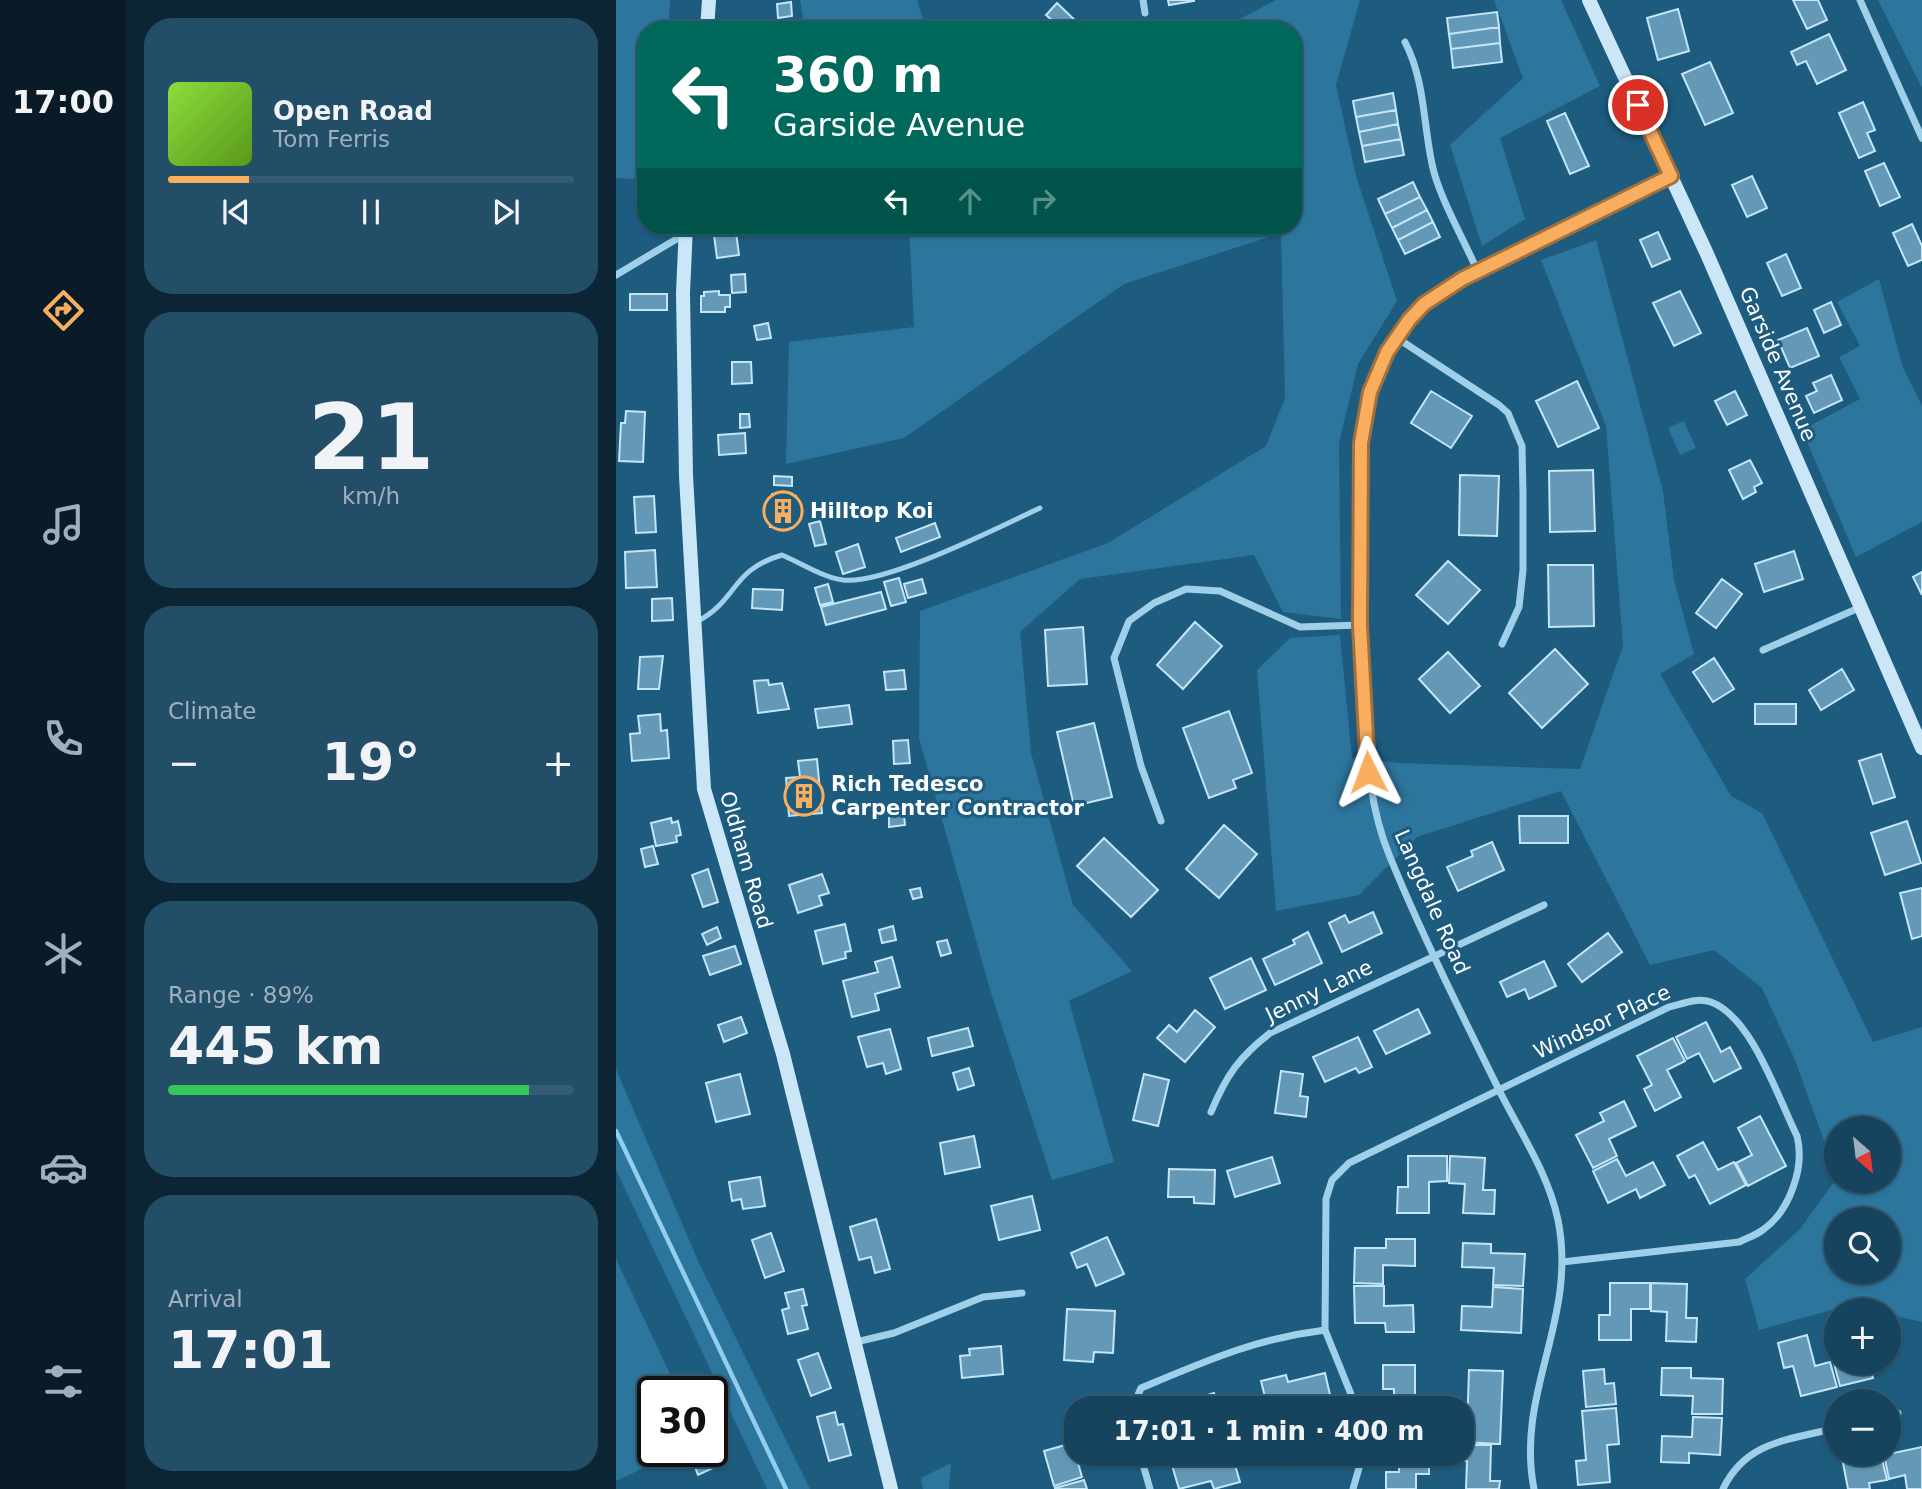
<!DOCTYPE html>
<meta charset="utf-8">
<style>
:root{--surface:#16445f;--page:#234e68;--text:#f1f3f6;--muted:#9eb0bd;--line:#355c74;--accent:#f9ad5e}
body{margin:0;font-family:"DejaVu Sans",sans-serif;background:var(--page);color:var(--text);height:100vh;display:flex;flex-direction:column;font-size:26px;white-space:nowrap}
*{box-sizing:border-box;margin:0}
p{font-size:23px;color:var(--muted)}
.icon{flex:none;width:38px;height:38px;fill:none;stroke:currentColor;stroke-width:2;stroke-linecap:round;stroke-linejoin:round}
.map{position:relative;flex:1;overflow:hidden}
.panel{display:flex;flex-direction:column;gap:18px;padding:18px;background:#0c2534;width:490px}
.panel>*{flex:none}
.guide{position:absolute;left:21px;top:21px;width:665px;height:214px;border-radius:28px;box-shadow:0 2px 5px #0004,0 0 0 2px var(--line);background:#00695c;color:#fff;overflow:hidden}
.needle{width:46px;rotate:152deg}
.tools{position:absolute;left:1208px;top:1116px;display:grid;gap:14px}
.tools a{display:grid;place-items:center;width:77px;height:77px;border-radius:50%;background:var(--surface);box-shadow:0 2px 5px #0004,0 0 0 2px var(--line);font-size:35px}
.speed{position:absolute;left:21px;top:1376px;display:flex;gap:14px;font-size:35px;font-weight:700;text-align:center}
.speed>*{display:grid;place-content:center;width:91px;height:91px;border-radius:50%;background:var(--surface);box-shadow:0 2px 5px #0004,0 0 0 2px var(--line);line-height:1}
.speed .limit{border:4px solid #111;border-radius:10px;background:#fff;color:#111}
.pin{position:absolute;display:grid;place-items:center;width:60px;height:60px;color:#fff;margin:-30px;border:4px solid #fff;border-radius:50%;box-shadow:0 2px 7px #0007}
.me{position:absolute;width:77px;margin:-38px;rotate:357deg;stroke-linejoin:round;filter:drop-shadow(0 0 5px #0008)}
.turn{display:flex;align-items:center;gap:24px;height:147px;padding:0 21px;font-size:32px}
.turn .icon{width:91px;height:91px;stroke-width:2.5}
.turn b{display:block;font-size:49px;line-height:60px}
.lanes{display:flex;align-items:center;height:66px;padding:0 21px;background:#0003;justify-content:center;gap:35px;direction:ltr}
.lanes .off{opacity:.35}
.big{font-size:52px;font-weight:700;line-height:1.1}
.panel .widget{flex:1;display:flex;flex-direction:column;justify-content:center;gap:10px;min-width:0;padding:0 24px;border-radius:28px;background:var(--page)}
.panel .dial{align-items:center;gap:0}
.dial b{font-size:91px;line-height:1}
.song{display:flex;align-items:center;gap:21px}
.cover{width:84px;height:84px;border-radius:10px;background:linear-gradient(135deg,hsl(90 70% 55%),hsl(90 70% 35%))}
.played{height:7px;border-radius:4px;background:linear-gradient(90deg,var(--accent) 20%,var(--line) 20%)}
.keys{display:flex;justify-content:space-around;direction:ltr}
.heat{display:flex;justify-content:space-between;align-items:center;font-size:38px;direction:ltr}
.charge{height:10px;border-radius:5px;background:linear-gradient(90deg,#34c759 89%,var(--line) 0)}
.trip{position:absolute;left:448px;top:1396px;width:410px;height:70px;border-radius:28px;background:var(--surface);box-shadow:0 2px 5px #0004,0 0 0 2px var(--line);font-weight:700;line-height:70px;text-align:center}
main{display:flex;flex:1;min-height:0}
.menu{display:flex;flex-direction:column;width:126px;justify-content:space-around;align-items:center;background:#091b26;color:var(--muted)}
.menu .icon{width:49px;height:49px}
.menu .on{color:var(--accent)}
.menu b{font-size:32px;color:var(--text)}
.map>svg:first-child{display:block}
</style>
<main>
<nav class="menu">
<b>17:00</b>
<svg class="icon on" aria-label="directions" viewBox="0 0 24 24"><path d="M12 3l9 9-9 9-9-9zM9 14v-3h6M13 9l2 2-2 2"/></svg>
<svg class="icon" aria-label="music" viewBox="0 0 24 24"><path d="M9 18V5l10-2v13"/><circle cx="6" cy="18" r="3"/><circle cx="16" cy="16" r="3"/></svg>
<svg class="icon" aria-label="phone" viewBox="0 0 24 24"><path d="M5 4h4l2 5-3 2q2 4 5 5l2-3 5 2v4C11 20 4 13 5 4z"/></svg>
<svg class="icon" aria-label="climate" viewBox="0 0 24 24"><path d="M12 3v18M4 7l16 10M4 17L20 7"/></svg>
<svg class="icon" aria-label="car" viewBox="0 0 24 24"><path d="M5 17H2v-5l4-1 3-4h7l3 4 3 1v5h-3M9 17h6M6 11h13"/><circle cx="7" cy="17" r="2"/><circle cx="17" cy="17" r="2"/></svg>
<svg class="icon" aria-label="filters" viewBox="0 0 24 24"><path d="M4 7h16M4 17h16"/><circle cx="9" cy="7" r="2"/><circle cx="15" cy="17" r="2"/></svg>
</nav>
<section class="panel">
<div class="widget">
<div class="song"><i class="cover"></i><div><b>Open Road</b><p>Tom Ferris</p></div></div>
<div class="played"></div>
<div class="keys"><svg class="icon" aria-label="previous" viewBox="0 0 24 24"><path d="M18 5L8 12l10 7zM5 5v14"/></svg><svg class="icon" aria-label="pause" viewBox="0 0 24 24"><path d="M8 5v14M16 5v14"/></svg><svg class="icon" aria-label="next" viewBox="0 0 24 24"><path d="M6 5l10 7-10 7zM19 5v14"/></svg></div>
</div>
<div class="widget dial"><b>21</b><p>km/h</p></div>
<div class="widget"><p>Climate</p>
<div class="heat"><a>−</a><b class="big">19°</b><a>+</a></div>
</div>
<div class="widget"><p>Range · 89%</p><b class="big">445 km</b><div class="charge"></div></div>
<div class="widget"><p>Arrival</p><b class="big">17:01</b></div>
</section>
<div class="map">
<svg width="1306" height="1489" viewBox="0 0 1306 1489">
<rect width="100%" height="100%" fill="#1d5b7f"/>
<path fill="#2c759c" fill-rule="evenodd" d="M0,0H54L52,30H30V162L18,179L0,178Z
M184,0H301L310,30H189Z
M660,0H744L720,85L740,176L781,301L742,364L723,443L725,619L667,612L638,555L464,579L404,632L415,753L457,905L516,971L453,1001L498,1162L436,1180L375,993L303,738L304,611L492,543L650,446L669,398L665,233L508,284L288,438L170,464L173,342L298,327L293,226H677V30H603Z
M878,0H945L984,86L884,138L909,219L866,246L834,145L907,78Z
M1262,0H1306V88Z
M980,240L1047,491L1058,580L1078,654L1044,674L1115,796L1146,813L1257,1042L1306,1027V1322L1272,1314V1311L1234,1305L1143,1330L1129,1279L1184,1229L1220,1179L1272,1181V1129H1220V1174L1179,1060L1146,988L1098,950L1034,965L945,791L801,837L743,895L660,911L641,670L674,638L724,635L736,758L783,763L964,769L1007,646L990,426L925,260ZM1220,1220H1272V1272H1220Z
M1263,279L1287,368L1306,406V522L1240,557L1186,430L1244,399L1223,357L1244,346L1221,302Z
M1068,421L1080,448L1064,455L1052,428Z
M0,1069L83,1263L194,1489H151L0,1170Z
M0,1259L62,1391H37V1451H64L0,1481Z
M335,1463L333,1489H307L305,1478Z"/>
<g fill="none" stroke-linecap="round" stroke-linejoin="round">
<path stroke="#93cdeb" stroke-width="4.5" d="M0,1131L170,1489"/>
</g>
<path fill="#6399b6" stroke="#c4e5f7" stroke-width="2" d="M552,0H578V1L553,5Z
M1177,0H1202L1211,20L1191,29Z
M175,2L176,16L162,18L161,4Z
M441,3L465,26L462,30L431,29L438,22L430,15Z
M1062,9L1073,51L1042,60L1031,18Z
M881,12L883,27L833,34L831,18Z
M883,27L884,43L835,49L833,34Z
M1213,34L1230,70L1201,84L1190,61L1181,65L1175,52Z
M884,43L886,62L837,68L835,49Z
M1094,62L1117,113L1089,125L1066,74Z
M777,93L780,110L740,117L737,101Z
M1247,102L1259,130L1251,133L1259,151L1243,158L1223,113Z
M780,110L782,124L743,132L740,117Z
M949,113L973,166L954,174L931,121Z
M782,124L785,139L746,146L743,132Z
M785,139L788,155L749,162L746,146Z
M1268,163L1284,197L1264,206L1249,171Z
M1136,176L1151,208L1131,217L1116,185Z
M797,182L804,197L769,214L762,199Z
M804,197L811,210L776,228L769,214Z
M811,210L817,222L782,240L776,228Z
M817,222L824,237L789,254L782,240Z
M1296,224L1306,246V260L1292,266L1277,233Z
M120,232L123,255L101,258L98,235Z
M1042,232L1054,259L1036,267L1024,240Z
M1170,254L1185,288L1166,296L1151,263Z
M129,274L130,292L116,293L115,275Z
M103,291V295H114V307H109V312H85V296H88V292Z
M1064,291L1085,333L1058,346L1037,303Z
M14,294H51V310H14Z
M1215,302L1225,325L1208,333L1198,310Z
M152,323L155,338L141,340L138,326Z
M1191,328L1203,356L1174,368L1162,340Z
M116,362H135L136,383L116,384Z
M1215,375L1226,400L1198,413L1190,396L1201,391L1197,383Z
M961,381L983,428L942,447L920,401Z
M815,391L856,416L835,448L795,423Z
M1119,391L1131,415L1111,425L1099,401Z
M10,411L29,412L27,462L3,461L5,423H9Z
M124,414H133L134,427L124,428Z
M129,433L130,453L103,455L102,435Z
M1134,460L1146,483L1138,487L1140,492L1127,499L1113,470Z
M977,470L979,531L934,532L933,471Z
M844,475L883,476L881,536L843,535Z
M158,476L176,477V486L158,485Z
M156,494L180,496L177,528L154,527Z
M38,496L40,532L20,533L18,497Z
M204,521L210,544L199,546L193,524Z
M319,523L324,537L285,552L280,538Z
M242,544L249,567L227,574L220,552Z
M39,550L41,587L10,588L9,552Z
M1178,551L1187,579L1148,592L1139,564Z
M832,561L864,590L832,624L800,595Z
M932,565H977L978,626L933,627Z
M1306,572V595L1297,577Z
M283,578L290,602L275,606L268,582Z
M306,579L310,593L292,598L288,584Z
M1106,579L1126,594L1100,628L1080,613Z
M212,584L217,602L204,605L199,588Z
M137,589L167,590L166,610L136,608Z
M265,592L270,609L210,625L205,607Z
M56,598L57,620L36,621V599Z
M579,622L606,646L567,689L541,665Z
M467,627L471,684L432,686L429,630Z
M939,649L972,684L926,728L893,693Z
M832,652L864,686L834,713L803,679Z
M47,656L43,689H22L24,657Z
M1098,658L1118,689L1097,702L1077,672Z
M1226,669L1238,690L1205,710L1193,690Z
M288,670L290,689L270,690L268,672Z
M152,680L153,685L166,683L173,709L142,713L138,681Z
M1139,704H1180V724H1139Z
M233,705L236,724L202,728L199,709Z
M613,711L636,773L617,780L620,788L593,798L567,728Z
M44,714L45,731L51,730L53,758L16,761L14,734L24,733L22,716Z
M478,723L496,797L458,806L441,732Z
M292,740L294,763L278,764L277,741Z
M1265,754L1279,797L1257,804L1243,761Z
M201,759L206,813L173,816L170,778L184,777L182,761Z
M288,815L289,825L273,827V817Z
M903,816H952V843H904Z
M55,818L56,823L62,821L65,835L60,836L61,842L40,846L35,823Z
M1291,821L1305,863L1269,875L1255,833Z
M608,825L641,854L603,898L570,869Z
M488,838L542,890L515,917L461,866Z
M876,842L888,870L842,891L831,867L857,856L855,851Z
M37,846L42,864L29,867L25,849Z
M92,869L102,902L87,907L76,875Z
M206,874L213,893L203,896L206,905L182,913L173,885Z
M304,888L306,897L297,899L294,890Z
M1306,888V936L1296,939L1284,893Z
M757,912L766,933L726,952L713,923L729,915L733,923Z
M229,924L235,951L229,952L230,958L207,964L199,931Z
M277,926L280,940L266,943L263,930Z
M101,927L105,938L91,945L86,934Z
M692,932L706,963L659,985L647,959L679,944L677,940Z
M992,933L1006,952L966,982L952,964Z
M331,940L335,953L325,956L321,942Z
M119,946L125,964L94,975L87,956Z
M276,957L284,987L259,994L263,1010L236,1017L227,981L262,972L259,962Z
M635,958L650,990L609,1009L594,978Z
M928,961L940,986L913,999L909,989L891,997L884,982Z
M802,1009L814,1033L770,1054L758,1031Z
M579,1010L599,1027L569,1062L541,1038L553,1025L561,1032Z
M125,1017L131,1033L108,1042L102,1025Z
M1090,1022L1105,1052L1114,1047L1125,1068L1098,1082L1083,1053L1071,1059L1060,1037Z
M352,1028L357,1046L316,1056L312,1038Z
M274,1029L285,1069L270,1074L267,1063L251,1067L242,1037Z
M742,1037L756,1067L743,1073L740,1068L709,1082L697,1057Z
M1057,1038L1069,1061L1051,1070L1065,1097L1039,1111L1028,1089L1036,1085L1021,1056Z
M353,1068L358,1085L342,1090L337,1073Z
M665,1071L687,1074L684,1096L692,1097L690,1117L659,1113Z
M124,1074L134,1114L100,1122L90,1083Z
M528,1074L553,1080L542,1126L517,1120Z
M1008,1101L1020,1126L993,1139L1001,1156L977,1168L960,1135L988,1121L984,1113Z
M1144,1116L1170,1166L1132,1186L1120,1163L1136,1155L1122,1128Z
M358,1136L364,1167L329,1174L324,1143Z
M1087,1142L1102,1170L1118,1162L1130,1185L1094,1204L1079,1175L1073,1178L1061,1156Z
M792,1156H831V1181L813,1182V1213H781L782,1187H792Z
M834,1156L869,1158L867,1190H879L878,1214L847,1213L849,1184L833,1183Z
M656,1157L664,1183L619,1197L611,1171Z
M1001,1159L1010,1176L1037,1162L1049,1185L1024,1198L1020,1189L992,1203L977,1171Z
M553,1169L599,1170L598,1204L578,1203V1197H552Z
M144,1177L149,1206L127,1209L125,1199L116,1201L113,1182Z
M416,1196L424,1230L383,1240L375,1206Z
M260,1219L274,1269L259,1273L255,1257L243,1260L234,1227Z
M155,1233L168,1271L149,1278L136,1240Z
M491,1237L508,1274L480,1286L471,1264L461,1268L455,1253Z
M770,1239H799V1266L767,1265V1284L738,1283L739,1248H770Z
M847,1243L875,1244V1253L909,1254L907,1286L877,1285L878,1268L846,1267Z
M994,1283H1034V1309H1015V1340H983V1315H994Z
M1035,1283L1071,1284L1070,1318H1081L1080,1342L1050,1341L1051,1312L1035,1311Z
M738,1286H768V1306L797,1305L798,1332H770L769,1323H739Z
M877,1287L907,1289L905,1333L845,1330L846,1306L876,1307Z
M187,1289L191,1305L186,1306L192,1329L172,1334L166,1310L173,1308L169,1293Z
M451,1309L499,1311L497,1353L478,1352L477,1362L448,1360Z
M1191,1335L1199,1366L1214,1362L1221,1387L1185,1396L1177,1366L1168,1368L1162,1343Z
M385,1346L387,1374L346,1378L344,1356L354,1355L353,1349Z
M202,1353L215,1388L195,1396L182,1360Z
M1220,1359V1363H1253L1257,1378L1224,1386L1217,1360Z
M767,1365H799V1402H813V1409H778V1389H767Z
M1046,1368H1075V1378L1107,1379L1106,1414H1076L1077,1396L1045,1395Z
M988,1369L989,1384L998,1383L1000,1404L970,1407L967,1371Z
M853,1370L887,1371L884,1444L845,1442L846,1429H851Z
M709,1373L717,1408L685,1409L682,1397L651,1405L645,1381L670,1375L672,1382Z
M598,1393L602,1409H574L572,1401Z
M1000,1408L1003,1444L991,1445L994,1482L962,1485L960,1461L970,1460L966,1411Z
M219,1412L222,1425L227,1424L235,1455L213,1461L201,1417Z
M1077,1417L1106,1418L1104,1455L1073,1453V1463L1045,1462L1046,1436L1076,1437Z
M457,1433H460V1454H479L461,1459L466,1477L438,1486L428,1451L460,1442Z
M845,1445H875L874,1481H884L883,1489H850L851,1461L844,1460Z
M1306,1447V1489H1291L1289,1475L1273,1479L1268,1455Z
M585,1454L588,1466L617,1458L624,1482L598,1489L595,1481L563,1489L553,1455Z
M665,1454H694L695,1460L668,1467Z
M783,1454H813V1474H800V1489H770V1472H783Z
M91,1455L97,1468L82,1475L77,1462Z
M1265,1455L1271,1480L1253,1483L1254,1489H1232L1227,1463Z
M468,1480L471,1489H439V1488Z"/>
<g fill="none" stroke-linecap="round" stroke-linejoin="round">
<path stroke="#a0d0e9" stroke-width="5" d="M80,622C122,601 114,570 166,555C185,563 206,577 227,580C269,585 383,527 424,508"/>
<path stroke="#a0d0e9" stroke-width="7" d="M527,0L529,13
M1244,0L1306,138
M789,42C809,81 807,122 816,164C822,195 848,240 861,270
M0,275L69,234
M781,338L883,405L892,413L906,446L907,494V570L903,607L886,644
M1147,650L1245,607
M545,821L525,766L498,658L513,621L538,603L570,589L604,591L684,627L744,625
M595,1112C610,1076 623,1057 654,1033L928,905
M240,1342L278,1333L367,1297L406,1293
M516,1409L525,1388C590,1361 638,1339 709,1330
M741,1409L709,1330L710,1199L716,1180L733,1163L1053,1007C1066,1004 1081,997 1095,1002C1136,1017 1162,1098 1181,1136C1189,1167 1174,1210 1148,1229C1141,1235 1131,1238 1123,1242L946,1262
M1272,1416L1282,1413
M524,1454L534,1489
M737,1489L747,1454
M918,1489C899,1392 962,1320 942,1220C932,1173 904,1132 883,1090C845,1013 806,935 774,857C751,802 751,748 748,690C743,608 742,525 745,443C751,397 764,357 793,320C824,281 880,259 924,239C968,218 1012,197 1055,176
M1107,1489C1130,1441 1173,1440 1220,1428"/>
<path stroke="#cbe7f7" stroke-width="14" d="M973,0L1091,254L1306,748
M91,30L93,0
M70,226L67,293L70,476L88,789L167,1054L275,1489"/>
</g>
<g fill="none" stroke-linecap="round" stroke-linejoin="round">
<g stroke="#a2703d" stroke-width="18">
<path id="route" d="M752,772L744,625L745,443L754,392L771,352L793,320L808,304L846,279L1055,176L1022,105"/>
</g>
<use href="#route" stroke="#f9ad5e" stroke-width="12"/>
</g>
<defs>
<g id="building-ring" transform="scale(2.0125)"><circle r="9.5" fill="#1d5b7f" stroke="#f9ad5e" stroke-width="1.5"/><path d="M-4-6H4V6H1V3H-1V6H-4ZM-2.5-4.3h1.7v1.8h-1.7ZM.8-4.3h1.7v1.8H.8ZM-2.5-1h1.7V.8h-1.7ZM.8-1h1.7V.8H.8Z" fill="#f9ad5e"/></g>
</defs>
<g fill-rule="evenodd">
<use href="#building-ring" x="167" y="511"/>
<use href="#building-ring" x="188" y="796"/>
</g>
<g text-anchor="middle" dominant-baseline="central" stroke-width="6" stroke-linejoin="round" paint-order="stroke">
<g font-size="21" fill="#fff" stroke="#1d5b7f">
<text transform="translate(1162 364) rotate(67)">Garside Avenue</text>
<text transform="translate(130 860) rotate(74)">Oldham Road</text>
<text transform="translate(816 902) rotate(66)">Langdale Road</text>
<text transform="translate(703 991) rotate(-26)">Jenny Lane</text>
<text transform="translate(986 1022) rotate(-25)">Windsor Place</text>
</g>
<g font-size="21" font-weight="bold" fill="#fff" stroke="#1d5b7f" text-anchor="start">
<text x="194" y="511">Hilltop Koi</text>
<text x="215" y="784">Rich Tedesco<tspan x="215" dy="24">Carpenter Contractor</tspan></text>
</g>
</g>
</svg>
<div class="tools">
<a><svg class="needle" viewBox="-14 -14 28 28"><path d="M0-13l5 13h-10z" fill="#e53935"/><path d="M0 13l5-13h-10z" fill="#9eb0bd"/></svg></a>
<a><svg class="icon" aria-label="search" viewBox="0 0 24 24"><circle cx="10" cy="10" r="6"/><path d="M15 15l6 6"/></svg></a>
<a>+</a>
<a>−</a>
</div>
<div class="speed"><div class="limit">30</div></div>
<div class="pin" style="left:1022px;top:105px;background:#d93025"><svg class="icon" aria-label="arrive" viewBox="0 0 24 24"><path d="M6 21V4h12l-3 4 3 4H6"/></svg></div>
<svg class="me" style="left:752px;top:772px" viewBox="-20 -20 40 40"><path d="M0-17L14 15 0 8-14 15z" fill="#f9ad5e" stroke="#fff" stroke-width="4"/></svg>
<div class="trip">17:01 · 1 min · 400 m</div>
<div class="guide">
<div class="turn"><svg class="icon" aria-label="left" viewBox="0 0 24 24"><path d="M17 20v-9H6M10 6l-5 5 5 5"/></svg><div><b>360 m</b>Garside Avenue</div></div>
<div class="lanes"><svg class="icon" aria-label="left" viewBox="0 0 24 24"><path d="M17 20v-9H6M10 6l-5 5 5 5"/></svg><svg class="icon off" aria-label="ahead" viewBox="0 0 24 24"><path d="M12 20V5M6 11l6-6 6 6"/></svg><svg class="icon off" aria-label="right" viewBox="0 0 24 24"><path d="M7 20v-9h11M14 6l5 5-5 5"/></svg></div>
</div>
</div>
</main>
